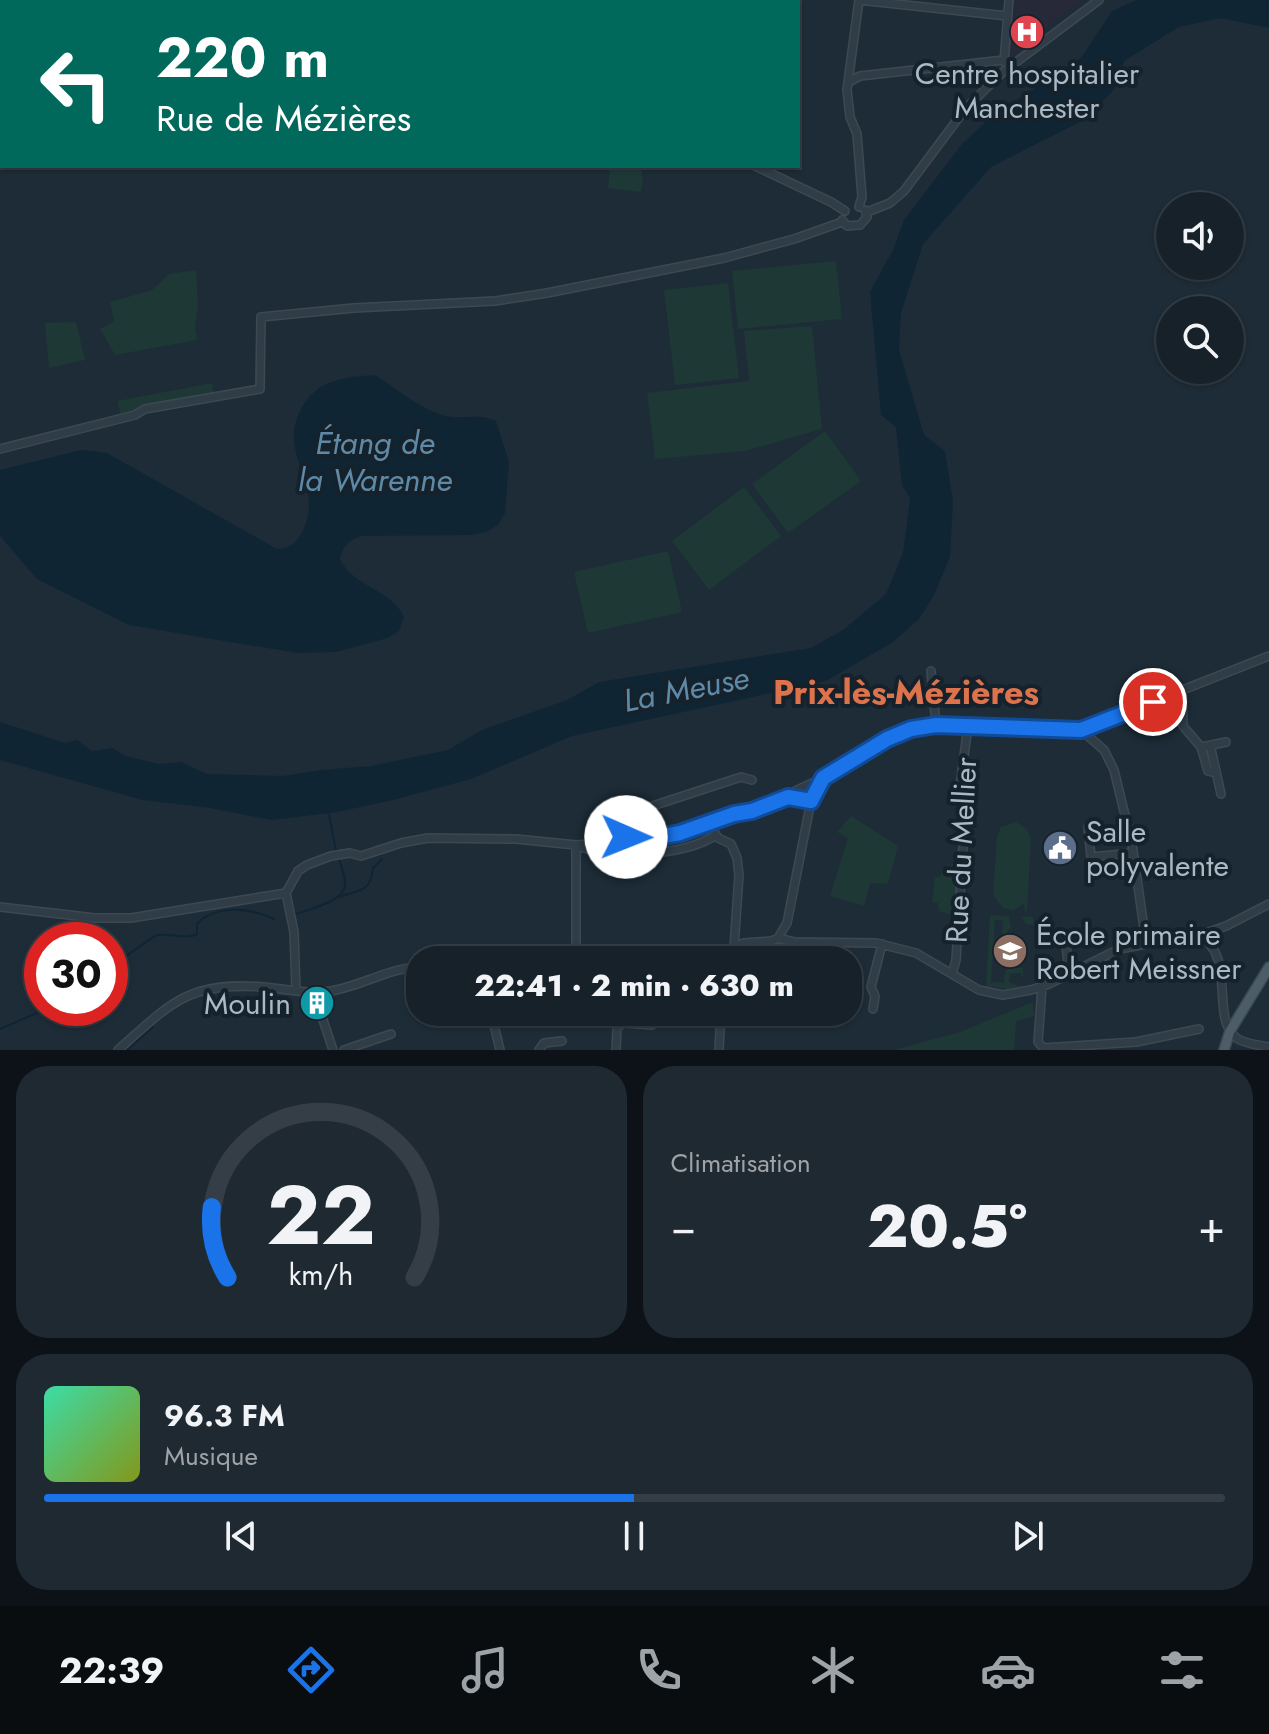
<!DOCTYPE html>
<html lang="fr">
<meta charset="utf-8">
<style>
:root{--surface:#162129;--page:#1f2931;--text:#f1f3f6;--muted:#9ea3a8;--line:#353e46;--accent:#1a73e8}
body{margin:0;font-family:Jost,sans-serif;background:var(--page);color:var(--text);height:100vh;display:flex;flex-direction:column;font-size:30px;white-space:nowrap}
*{box-sizing:border-box;margin:0}
p{font-size:26px;color:var(--muted)}
.icon{flex:none;width:44px;height:44px;fill:none;stroke:currentColor;stroke-width:2;stroke-linecap:round;stroke-linejoin:round}
.map{position:relative;height:1050px;overflow:hidden}
.details{display:flex;flex-direction:column;gap:16px;padding:16px;background:#0c1217;flex:1}
.details>*{flex:none}
.banner{position:absolute;left:0px;top:0px;width:800px;height:168px;box-shadow:0 2px 6px #0004,0 0 0 2px var(--line);background:#00695c;color:#fff;overflow:hidden}
.controls{position:absolute;left:1156px;top:192px;display:grid;gap:16px}
.controls a{display:grid;place-items:center;width:88px;height:88px;border-radius:50%;background:var(--surface);box-shadow:0 2px 6px #0004,0 0 0 2px var(--line);font-size:40px}
.speed{position:absolute;left:24px;top:922px;display:flex;gap:16px;font-size:40px;font-weight:700;text-align:center}
.speed>*{display:grid;place-content:center;width:104px;height:104px;border-radius:50%;background:var(--surface);box-shadow:0 2px 6px #0004,0 0 0 2px var(--line);line-height:1}
.speed .limit{border:12px solid #d22;background:#fff;color:#111}
.pin{position:absolute;display:grid;place-items:center;width:68px;height:68px;color:#fff;margin:-34px;border:4px solid #fff;border-radius:50%;box-shadow:0 2px 8px #0007}
.me{position:absolute;width:88px;margin:-44px;rotate:91deg;stroke-linejoin:round;filter:drop-shadow(0 0 6px #0008)}
.turn{display:flex;align-items:center;gap:28px;height:168px;padding:0 24px;font-size:36px}
.turn .icon{width:104px;height:104px;stroke-width:2.5}
.turn b{display:block;font-size:56px;line-height:68px}
.big{font-size:60px;font-weight:800;line-height:1.1}
.details .tile{flex:1;display:flex;flex-direction:column;justify-content:center;gap:12px;min-width:0;padding:0 28px;border-radius:32px;background:var(--page)}
.details .dial{align-items:center;gap:0}
.dial svg{height:208px;overflow:visible;fill:none;stroke:var(--line);stroke-width:7;stroke-linecap:round;text-anchor:middle}
.dial text{fill:var(--text);stroke:none}
.song{display:flex;align-items:center;gap:24px}
.cover{width:96px;height:96px;border-radius:12px;background:linear-gradient(135deg,hsl(160 70% 55%),hsl(70 70% 35%))}
.played{height:8px;border-radius:4px;background:linear-gradient(90deg,var(--accent) 50%,var(--line) 50%)}
.keys{display:flex;justify-content:space-around;direction:ltr}
.heat{display:flex;justify-content:space-between;align-items:center;font-size:44px;direction:ltr}
.details .tiles{flex:1;display:grid;gap:16px;grid-template-columns:1fr 1fr}
.tile:last-child{grid-column:span 2}
.trip{position:absolute;left:406px;top:946px;width:456px;height:80px;border-radius:32px;background:var(--surface);box-shadow:0 2px 6px #0004,0 0 0 2px var(--line);font-weight:800;line-height:80px;text-align:center}
.tab-bar{display:flex;height:128px;justify-content:space-around;align-items:center;background:#090d10;color:var(--muted)}
.tab-bar .icon{width:56px;height:56px}
.tab-bar .selected{color:var(--accent)}
.tab-bar b{font-size:36px;color:var(--text)}
.map>svg:first-child{display:block}
</style>
<div class="map">
<svg width="1269" height="1050" viewBox="0 0 1269 1050">
<rect width="100%" height="100%" fill="#1d2c37"/>
<path fill="#282938" d="M1016,0H1082L1012,55L1010,54Z"/>
<path fill="#1e3836" d="M610,166H644L641,176H643L641,192L608,188Z
M836,261L842,319L738,329L732,271Z
M196,270L198,304L195,328L197,340L115,355L100,329L114,321L110,302L152,290L169,274Z
M728,283L739,378L675,385L664,290Z
M76,322L85,360L49,368L45,323Z
M812,326L822,429L745,451L655,459L647,393L749,381L744,331Z
M212,383L214,395L121,416L117,401Z
M825,431L861,481L788,533L752,484Z
M744,487L781,536L709,590L672,541Z
M668,551L682,612L588,633L574,572Z
M851,816L898,846L888,884L870,883L864,906L830,896L848,838L837,832Z
M1016,822L1026,828L1031,838L1027,911H1025L1024,904L1012,910L1003,908L993,895L997,836L1001,827Z
M958,860L955,912L950,915L939,911L938,903L932,902L935,877H940L944,870Z
M990,915L1033,917L1034,925L1026,924L1022,917L1009,916L1011,929H1008L1007,934L1002,933L1003,921L995,920L991,982L1004,983L1005,971L1009,968H1023V980L1021,973H1010L1009,982L1021,987L1008,989L986,986Z
M1033,1002L1034,1016L1016,1021L1014,1050H894L960,1032Z"/>
<path fill="#102534" d="M1136,0H1269V28L1220,18L1179,27L1124,61L1115,88L1086,119L991,167L923,244L901,313L899,350L924,435L945,451L953,501L950,557L934,595L919,619L893,642L826,681L572,736L471,779L393,800L337,812L272,820L210,808L143,800L0,760V722L65,743L77,740L92,751L112,748L125,756L159,764L181,762L207,774L283,776L321,770L371,766L448,750L482,730L567,700L599,682L811,648L843,630L886,594L903,553L910,498L902,485L896,427L881,415L870,292L893,250L904,220L962,144L992,116L1081,58L1112,11Z
M375,375C397,389 426,414 452,417C469,418 480,414 496,421L509,462L505,513L498,525L486,532L471,535L362,536C349,540 343,545 340,559C351,586 392,589 404,617L399,631L388,638L336,652L297,653L129,625L37,579L0,536V470L81,450L107,453L277,549C289,548 295,544 301,534C329,484 272,454 304,404C320,379 346,377 375,375Z"/>
<g fill="none" stroke-linecap="round" stroke-linejoin="round">
<path stroke="#102534" stroke-width="2" d="M329,814L336,851
M339,897C361,889 370,893 373,868L382,859
M296,914C309,909 344,902 345,885C346,877 341,866 339,859
M110,969C115,964 154,935 158,935C171,933 185,940 197,934V924C215,904 252,908 274,919
M0,1029L48,1008
M127,1050L153,1027"/>
<g stroke="#3c4953" stroke-width="10">
<path id="minor" d="M859,0L847,90L850,117L857,134L862,197L859,207
M859,0L1007,16
M679,2V0
M1004,62L1009,0
M849,82L860,76L1004,60
M755,166L831,202L845,211
M867,212L890,203L904,191L966,108L1003,72L1099,0
M842,220L847,226L860,225L867,217L865,210
M0,449L135,415L145,409L260,389L261,317L354,308L495,301L547,293L724,258L794,239L842,222
M931,671L936,725
M1182,691L1183,726L1201,747L1208,771L1216,773
M1081,730L1104,750L1114,770L1132,844L1146,942
M1207,746L1226,742
M1201,747L1207,746L1211,749L1221,794
M1088,827L1091,857L1133,853
M715,833L718,838L731,844L737,858L739,875L734,947
M627,843L625,819L628,814L741,777L752,780
M0,907L95,918H131L286,893
M1197,935C1239,953 1208,1021 1238,1039C1246,1044 1259,1045 1269,1047
M778,938L787,923L810,806L817,786L828,775L887,739L911,729L936,725L1081,730L1269,656
M1066,946L1068,963
M576,960V845C611,860 684,856 716,835
M699,960L744,943L771,941L778,938L795,942L876,943L916,953L979,990L1003,995L1031,990L1049,984L1119,949L1206,933L1226,926L1269,904
M952,974L956,960L965,813L960,786L968,726
M1042,987L1038,1042L1043,1048L1136,1042L1199,1029
M296,991L294,932L286,893L298,871L307,865L331,856L350,853L361,856L401,843L428,838L516,839L576,845L649,840L680,833L734,814L752,811L823,778
M308,992L311,1006L322,1017L333,1050
M873,1009L875,996L871,987L882,944
M491,1012L500,1050
M118,1050C171,1003 188,981 264,987C286,989 309,995 331,991C362,986 388,968 420,967
M344,1050L391,1034
M539,1050L544,1043L562,1041
M616,1050L617,1028L623,1023L652,1025L657,1018V1012
M719,1050L721,1012"/>
</g>
<g stroke="#3c4953" stroke-width="12">
<path id="major" d="M1224,1050L1230,1031L1269,967"/>
</g>
<use href="#minor" stroke="#303d47" stroke-width="7"/>
<use href="#major" stroke="#4d5d68" stroke-width="9"/>
</g>
<g fill="none" stroke-linecap="round" stroke-linejoin="round">
<g stroke="#114b97" stroke-width="20">
<path id="route" d="M626,837L627,843L680,833L734,814L752,811L788,797L811,801L823,778L887,739L911,729L936,725L1081,730L1153,702"/>
</g>
<use href="#route" stroke="#1a73e8" stroke-width="14"/>
</g>
<defs>
<g id="hospital-disc" transform="scale(1.8)"><circle r="9.5" fill="#e0444e" stroke="#16222b"/><path d="M-5-5h3v3.5h4V-5h3V5h-3V1.5h-4V5h-3Z" fill="#fff"/></g>
<g id="civic-disc" transform="scale(1.8)"><circle r="9.5" fill="#5c6f8a" stroke="#16222b"/><path d="M-.6-6.5H3V-4.5H.6V-3L4-1V1h2V6H-6V1h2V-1L-.6-3ZM-1.2 2.5V6h2.4V2.5Z" fill="#fff"/></g>
<g id="school-disc" transform="scale(1.8)"><circle r="9.5" fill="#8d6e63" stroke="#16222b"/><path d="M0-5L7-2L0 1L-7-2ZM-4 1L0 2.5L4 1V4Q0 6-4 4Z" fill="#fff"/></g>
<g id="building-disc" transform="scale(1.8)"><circle r="9.5" fill="#0f9aa8" stroke="#16222b"/><path d="M-4-6H4V6H1V3H-1V6H-4ZM-2.5-4.3h1.7v1.8h-1.7ZM.8-4.3h1.7v1.8H.8ZM-2.5-1h1.7V.8h-1.7ZM.8-1h1.7V.8H.8Z" fill="#fff"/></g>
</defs>
<g fill-rule="evenodd">
<use href="#hospital-disc" x="1027" y="32"/>
<use href="#civic-disc" x="1060" y="848"/>
<use href="#school-disc" x="1010" y="951"/>
<use href="#building-disc" x="317" y="1003"/>
</g>
<g text-anchor="middle" dominant-baseline="central" stroke-width="8" stroke-linejoin="round" paint-order="stroke">
<g font-size="30" fill="#a9b9c5" stroke="#16222b" text-anchor="start">
<text x="1027" y="73" text-anchor="middle">Centre hospitalier<tspan x="1027" dy="34">Manchester</tspan></text>
<text x="1086" y="831">Salle<tspan x="1086" dy="34">polyvalente</tspan></text>
<text x="1036" y="934">École primaire<tspan x="1036" dy="34">Robert Meissner</tspan></text>
<text x="291" y="1003" text-anchor="end">Moulin</text>
</g>
<g font-size="30" fill="#a9b9c5" stroke="#16222b">
<text transform="translate(961 850) rotate(-87)">Rue du Mellier</text>
</g>
<g font-size="32" font-style="italic" fill="#5e8aa8" stroke="#16222b">
<text x="375" y="443">Étang de<tspan x="375" dy="37">la Warenne</tspan></text>
<text transform="translate(686 689) rotate(-11)">La Meuse</text>
</g>
<g font-size="34" font-weight="bold" fill="#dd734c" stroke="#16222b">
<text x="906" y="692">Prix-lès-Mézières</text>
</g>
</g>
</svg>
<div class="controls">
<a><svg class="icon" aria-label="sound" viewBox="0 0 24 24"><path d="M4 9h4l5-4v14l-5-4H4zM17 9q2 3 0 6"/></svg></a>
<a><svg class="icon" aria-label="search" viewBox="0 0 24 24"><circle cx="10" cy="10" r="6"/><path d="M15 15l6 6"/></svg></a>
</div>
<div class="speed"><div class="limit">30</div></div>
<div class="pin" style="left:1153px;top:702px;background:#d93025"><svg class="icon" aria-label="arrive" viewBox="0 0 24 24"><path d="M6 21V4h12l-3 4 3 4H6"/></svg></div>
<svg class="me" style="left:626px;top:837px" viewBox="-20 -20 40 40"><circle r="19" fill="#fff"/><path d="M0-13L10 11 0 6-10 11z" fill="#1a73e8"/></svg>
<div class="trip">22:41 · 2 min · 630 m</div>
<div class="banner">
<div class="turn"><svg class="icon" aria-label="left" viewBox="0 0 24 24"><path d="M17 20v-9H6M10 6l-5 5 5 5"/></svg><div><b>220 m</b>Rue de Mézières</div></div>
</div>
</div>
<section class="details">
<div class="tiles">
<div class="tile dial"><svg viewBox="0 0 100 80">
<path d="M14 69A42 42 0 1 1 86 69"/>
<path d="M14 69A42 42 0 0 1 8 42" stroke="#1a73e8"/>
<text x="50" y="56" font-size="32" font-weight="700">22</text>
<text x="50" y="72" font-size="11">km/h</text>
</svg></div>
<div class="tile"><p>Climatisation</p>
<div class="heat"><a>−</a><b class="big">20.5°</b><a>+</a></div>
</div>
<div class="tile">
<div class="song"><i class="cover"></i><div><b>96.3 FM</b><p>Musique</p></div></div>
<div class="played"></div>
<div class="keys"><svg class="icon" aria-label="previous" viewBox="0 0 24 24"><path d="M18 5L8 12l10 7zM5 5v14"/></svg><svg class="icon" aria-label="pause" viewBox="0 0 24 24"><path d="M8 5v14M16 5v14"/></svg><svg class="icon" aria-label="next" viewBox="0 0 24 24"><path d="M6 5l10 7-10 7zM19 5v14"/></svg></div>
</div>
</div>
</section>
<nav class="tab-bar">
<b>22:39</b>
<svg class="icon selected" aria-label="directions" viewBox="0 0 24 24"><path d="M12 3l9 9-9 9-9-9zM9 14v-3h6M13 9l2 2-2 2"/></svg>
<svg class="icon" aria-label="music" viewBox="0 0 24 24"><path d="M9 18V5l10-2v13"/><circle cx="6" cy="18" r="3"/><circle cx="16" cy="16" r="3"/></svg>
<svg class="icon" aria-label="phone" viewBox="0 0 24 24"><path d="M5 4h4l2 5-3 2q2 4 5 5l2-3 5 2v4C11 20 4 13 5 4z"/></svg>
<svg class="icon" aria-label="climate" viewBox="0 0 24 24"><path d="M12 3v18M4 7l16 10M4 17L20 7"/></svg>
<svg class="icon" aria-label="car" viewBox="0 0 24 24"><path d="M5 17H2v-5l4-1 3-4h7l3 4 3 1v5h-3M9 17h6M6 11h13"/><circle cx="7" cy="17" r="2"/><circle cx="17" cy="17" r="2"/></svg>
<svg class="icon" aria-label="filters" viewBox="0 0 24 24"><path d="M4 7h16M4 17h16"/><circle cx="9" cy="7" r="2"/><circle cx="15" cy="17" r="2"/></svg>
</nav>
